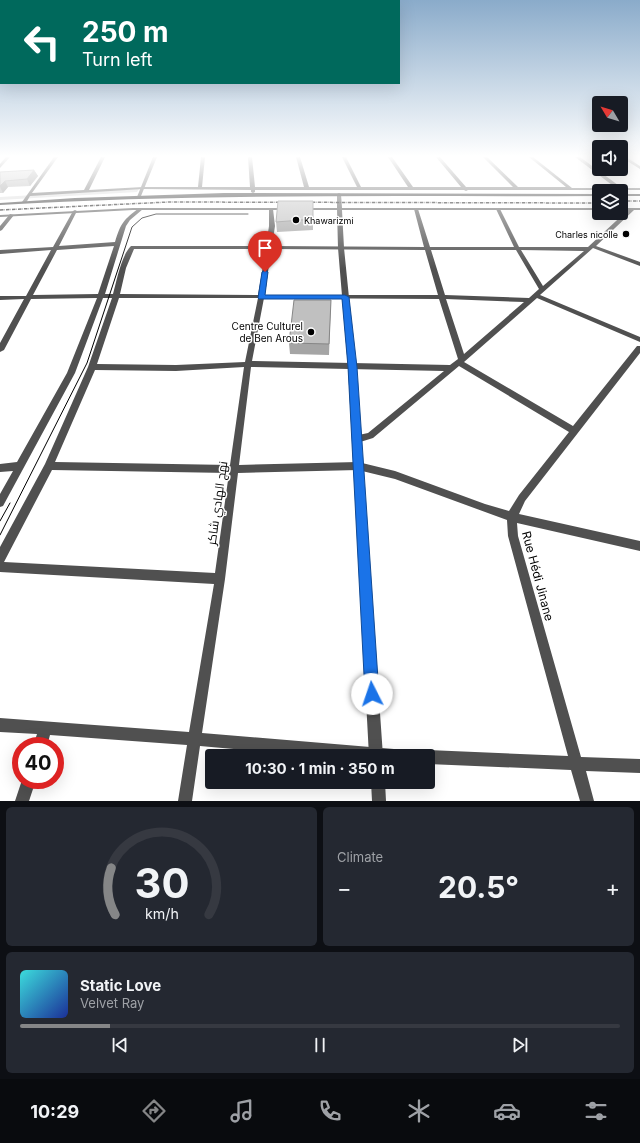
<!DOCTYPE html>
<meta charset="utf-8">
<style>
:root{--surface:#171b24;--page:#242831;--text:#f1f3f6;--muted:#9ea1a6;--line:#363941;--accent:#858687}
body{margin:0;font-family:Inter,Cairo,sans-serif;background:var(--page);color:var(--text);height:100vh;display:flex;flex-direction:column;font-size:15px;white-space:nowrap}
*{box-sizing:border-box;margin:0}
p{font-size:13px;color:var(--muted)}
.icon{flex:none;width:22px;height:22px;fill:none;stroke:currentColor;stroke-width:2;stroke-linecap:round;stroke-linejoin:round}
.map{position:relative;height:801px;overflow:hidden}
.side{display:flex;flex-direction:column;gap:6px;padding:6px;background:#0d0f14;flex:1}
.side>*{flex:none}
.banner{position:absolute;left:0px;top:0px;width:400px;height:84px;box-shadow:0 4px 16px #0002;background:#00695c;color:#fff;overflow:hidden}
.needle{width:26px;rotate:308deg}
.buttons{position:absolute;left:592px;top:96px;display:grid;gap:8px}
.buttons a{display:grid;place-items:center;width:36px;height:36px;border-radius:4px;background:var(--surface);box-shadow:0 4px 16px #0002;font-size:20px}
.speed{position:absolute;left:12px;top:737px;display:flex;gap:8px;font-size:20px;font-weight:700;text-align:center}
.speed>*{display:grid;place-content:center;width:52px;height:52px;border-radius:50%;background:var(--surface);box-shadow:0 4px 16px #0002;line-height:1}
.speed .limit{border:6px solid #d22;background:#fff;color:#111}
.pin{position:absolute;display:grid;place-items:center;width:34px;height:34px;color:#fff;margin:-41px -17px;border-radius:50% 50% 50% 0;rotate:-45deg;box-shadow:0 0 4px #0007}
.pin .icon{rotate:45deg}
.me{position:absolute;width:44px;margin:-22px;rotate:356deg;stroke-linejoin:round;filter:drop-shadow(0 0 3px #0008)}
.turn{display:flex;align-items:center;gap:14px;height:84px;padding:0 16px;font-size:18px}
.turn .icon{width:52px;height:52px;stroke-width:2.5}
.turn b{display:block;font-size:28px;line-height:34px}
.big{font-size:30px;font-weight:700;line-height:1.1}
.side .card{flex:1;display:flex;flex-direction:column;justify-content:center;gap:6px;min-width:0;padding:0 14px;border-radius:6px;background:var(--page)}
.side .dial{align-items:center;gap:0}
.dial svg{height:104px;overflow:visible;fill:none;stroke:var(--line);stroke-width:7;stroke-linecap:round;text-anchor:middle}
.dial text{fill:var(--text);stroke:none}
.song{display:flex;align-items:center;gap:12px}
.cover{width:48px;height:48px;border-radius:6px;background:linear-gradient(135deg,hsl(180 70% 55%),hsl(230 70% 35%))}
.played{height:4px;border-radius:2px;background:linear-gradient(90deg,var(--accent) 15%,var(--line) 15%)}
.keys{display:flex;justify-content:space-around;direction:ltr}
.heat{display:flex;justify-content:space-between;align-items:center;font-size:22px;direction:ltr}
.side .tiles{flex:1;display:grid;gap:6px;grid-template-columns:1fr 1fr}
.card:last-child{grid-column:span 2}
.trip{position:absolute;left:205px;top:749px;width:230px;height:40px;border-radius:4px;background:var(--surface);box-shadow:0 4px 16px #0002;font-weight:700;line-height:40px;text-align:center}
.tab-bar{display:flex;height:64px;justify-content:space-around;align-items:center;background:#090b0e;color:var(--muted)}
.tab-bar .icon{width:28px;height:28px}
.tab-bar .selected{color:var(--accent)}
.tab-bar b{font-size:18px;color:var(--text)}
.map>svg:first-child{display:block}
</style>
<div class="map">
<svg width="640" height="801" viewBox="0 0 640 801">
<rect width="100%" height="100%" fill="#fff"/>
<path fill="#d7d7d7" d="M139,189L137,192L0,200V197Z"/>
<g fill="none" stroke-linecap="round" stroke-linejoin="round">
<path fill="#505050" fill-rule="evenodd" d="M6,157H10L0,168V164Z
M54,157H58L32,193L84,190L101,157H105L89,190L143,187H198L201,157H205L202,187H250L248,157H252L255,187H304L296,157H300L309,187H357L342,157H346L361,187H408L388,157H392L413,187H461L436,157H440L466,187H513L483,157H487L518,187H566L529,157H533L572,188H616L575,157H580L622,188H640V190H468L466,191L464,190H255V192L253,193L251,192V190L143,189L30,196L26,203H22V202Z
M621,157H626L640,166V169Z
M139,208L143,209L130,220L126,226L105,294H113C117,280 121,256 131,246H266L269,226V209L271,208L273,209L275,226L272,246L424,247L414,209L416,208L418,209L430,247H514L496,209L498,208L500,209L519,247H588L630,208H634V210L596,246L640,262V266L593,248L540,295L640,337V342L537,298L464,362L573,426L637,346H640V353L525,501L519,514L640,541V551L517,523L518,536L581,757L640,759V773L586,771L594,801H580L571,770L428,764V756H422L423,752L428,750L568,756L508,536L507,520L395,479L358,470L238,473L225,579L202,733L394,749L399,751L401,756H313L200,746L192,801H178L187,745L50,735L47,746H33L37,734L0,732V718L189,732L214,584L0,572V547L45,464L88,367L112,298H103L75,373L3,506L0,507V494L13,471L0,472V464L17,462L67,373L97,298L31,299L4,350L0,352V343L24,299L0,300V296H26L51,250L0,254V250L53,247L73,211L75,210L77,211L59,246L115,242C121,223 123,220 139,208ZM114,246L98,294L33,295L57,250ZM134,249H266L258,295L120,294L126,268ZM271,249L425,250L438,295H265ZM431,250H516L539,289L529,298L445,295ZM521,250L584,251L543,286ZM119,298H258L245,362L176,365L97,364ZM264,298L439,299L458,359L450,365L252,361ZM446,299L524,302L464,354ZM459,366L569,432L519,495L509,511L485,504L395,471L358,462L239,465L251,367L444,371L368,433L354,436L353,439L354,442L357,443L373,438ZM244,367L230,465L55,462L95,370L176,371ZM52,470L229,473L215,573L4,562Z
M10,214L14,215L2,230L0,231V226Z
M22,780H36L29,801H15Z"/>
<path fill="#505050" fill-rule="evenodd" d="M153,157H157L141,196L137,197Z
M339,193L341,194L342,208H599V210H342L344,248L356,367L383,756H369L348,367L338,248L337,210H302L300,209L302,208H337V194Z
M133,208H288L290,209L288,210H133L0,217V215Z
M621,208H640V210H621Z
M371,782H385L386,801H372Z"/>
<path fill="#1d1d1d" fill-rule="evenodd" d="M224,193L599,194V196C399,197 200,193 0,205V203L75,198Z
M621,194H640V196H621Z"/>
<path stroke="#000" stroke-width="1" d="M0,521L10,503
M0,535L87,363L132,227L142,218L156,214H248"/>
<path stroke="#000" stroke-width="1.5" stroke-dasharray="3.5 1 0.5 1" stroke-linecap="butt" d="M621,201H640
M0,210L169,202L599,203"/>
</g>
<path fill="#a5a5a5" d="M34,170L38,176L30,186L8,187L3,193H0V172Z
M313,201V230L277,232L276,222Z
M331,300L329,355L290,354L289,343Z"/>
<path fill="#868686" d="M34,170L38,176L30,186L27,179Z
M5,181L8,187L3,193L0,187V186Z"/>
<path fill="#c0c0c0" stroke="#868686" d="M34,170L27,179L5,181L0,186V172Z
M278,201H313V219L276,222Z
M294,300H331L329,344L289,343Z"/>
<linearGradient id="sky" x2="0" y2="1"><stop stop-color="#8aabca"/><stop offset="0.58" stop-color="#fff"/><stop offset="1" stop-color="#fff" stop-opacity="0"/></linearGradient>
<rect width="640" height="269" fill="url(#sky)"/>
<path fill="#1a73e8" stroke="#114b97" d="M265,270L268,272L265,295H345L349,297L357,367L379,694L377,700L372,702L367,700L365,694L348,367L342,299H259L258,298L262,272Z"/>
<g fill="#000" stroke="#fff" stroke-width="1.5">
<circle cx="296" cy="220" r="4"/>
<circle cx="626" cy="234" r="4"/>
<circle cx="311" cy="332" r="4"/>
</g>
<g text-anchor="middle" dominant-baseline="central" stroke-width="3" stroke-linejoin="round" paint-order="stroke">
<g font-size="9" fill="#000" stroke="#fff" text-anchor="start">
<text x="304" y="220">Khawarizmi</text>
<text x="618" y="234" text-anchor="end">Charles nicolle</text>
</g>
<g font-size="10" fill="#000" stroke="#fff" text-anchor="end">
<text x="303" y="326">Centre Culturel<tspan x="303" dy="12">de Ben Arous</tspan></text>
</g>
<g font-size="12" fill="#000" stroke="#fff">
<text transform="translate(217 503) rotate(-82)">نهج الهادي شاكر</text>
<text transform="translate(538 576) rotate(75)">Rue Hédi Jinane</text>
</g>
</g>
</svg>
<div class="buttons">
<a><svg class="needle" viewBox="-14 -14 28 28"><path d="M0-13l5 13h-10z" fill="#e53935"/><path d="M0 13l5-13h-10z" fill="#9ea1a6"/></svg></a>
<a><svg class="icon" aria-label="sound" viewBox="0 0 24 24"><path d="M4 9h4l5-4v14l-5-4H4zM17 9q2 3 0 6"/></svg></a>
<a><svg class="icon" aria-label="layers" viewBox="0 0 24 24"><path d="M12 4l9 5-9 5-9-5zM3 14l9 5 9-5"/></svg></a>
</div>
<div class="speed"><div class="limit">40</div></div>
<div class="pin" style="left:265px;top:272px;background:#d93025"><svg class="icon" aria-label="arrive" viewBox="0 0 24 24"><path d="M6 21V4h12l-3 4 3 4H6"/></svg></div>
<svg class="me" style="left:372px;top:694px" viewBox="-20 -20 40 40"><circle r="19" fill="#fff"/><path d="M0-13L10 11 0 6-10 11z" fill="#1a73e8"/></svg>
<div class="trip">10:30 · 1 min · 350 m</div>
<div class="banner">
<div class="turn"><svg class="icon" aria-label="left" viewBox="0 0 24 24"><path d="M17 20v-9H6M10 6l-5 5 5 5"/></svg><div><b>250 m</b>Turn left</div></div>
</div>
</div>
<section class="side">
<div class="tiles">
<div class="card dial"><svg viewBox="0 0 100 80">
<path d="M14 69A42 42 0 1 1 86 69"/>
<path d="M14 69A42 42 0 0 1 11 33" stroke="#858687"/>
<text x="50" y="56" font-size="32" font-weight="700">30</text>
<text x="50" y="72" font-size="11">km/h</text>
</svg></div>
<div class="card"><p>Climate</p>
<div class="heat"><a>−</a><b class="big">20.5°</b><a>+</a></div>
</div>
<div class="card">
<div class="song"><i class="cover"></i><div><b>Static Love</b><p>Velvet Ray</p></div></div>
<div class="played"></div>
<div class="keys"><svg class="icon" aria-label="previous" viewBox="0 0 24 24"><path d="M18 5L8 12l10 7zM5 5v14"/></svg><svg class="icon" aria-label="pause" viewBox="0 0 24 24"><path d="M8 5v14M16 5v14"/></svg><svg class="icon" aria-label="next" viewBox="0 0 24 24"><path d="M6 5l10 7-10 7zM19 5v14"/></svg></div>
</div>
</div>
</section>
<nav class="tab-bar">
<b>10:29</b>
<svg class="icon selected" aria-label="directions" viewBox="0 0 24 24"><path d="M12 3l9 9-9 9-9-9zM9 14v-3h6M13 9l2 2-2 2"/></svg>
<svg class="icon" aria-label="music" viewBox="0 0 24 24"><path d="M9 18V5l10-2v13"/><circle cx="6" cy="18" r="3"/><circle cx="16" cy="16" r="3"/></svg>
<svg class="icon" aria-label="phone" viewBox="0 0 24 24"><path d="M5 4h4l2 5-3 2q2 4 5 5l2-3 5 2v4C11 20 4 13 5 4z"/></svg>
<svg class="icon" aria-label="climate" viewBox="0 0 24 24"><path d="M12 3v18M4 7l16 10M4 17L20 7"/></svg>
<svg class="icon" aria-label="car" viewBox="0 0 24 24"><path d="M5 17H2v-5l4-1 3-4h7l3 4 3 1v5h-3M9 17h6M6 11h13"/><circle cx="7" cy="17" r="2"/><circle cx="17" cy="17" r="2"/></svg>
<svg class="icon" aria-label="filters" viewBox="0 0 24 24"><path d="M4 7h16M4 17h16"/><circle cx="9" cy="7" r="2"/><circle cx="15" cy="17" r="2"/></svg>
</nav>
